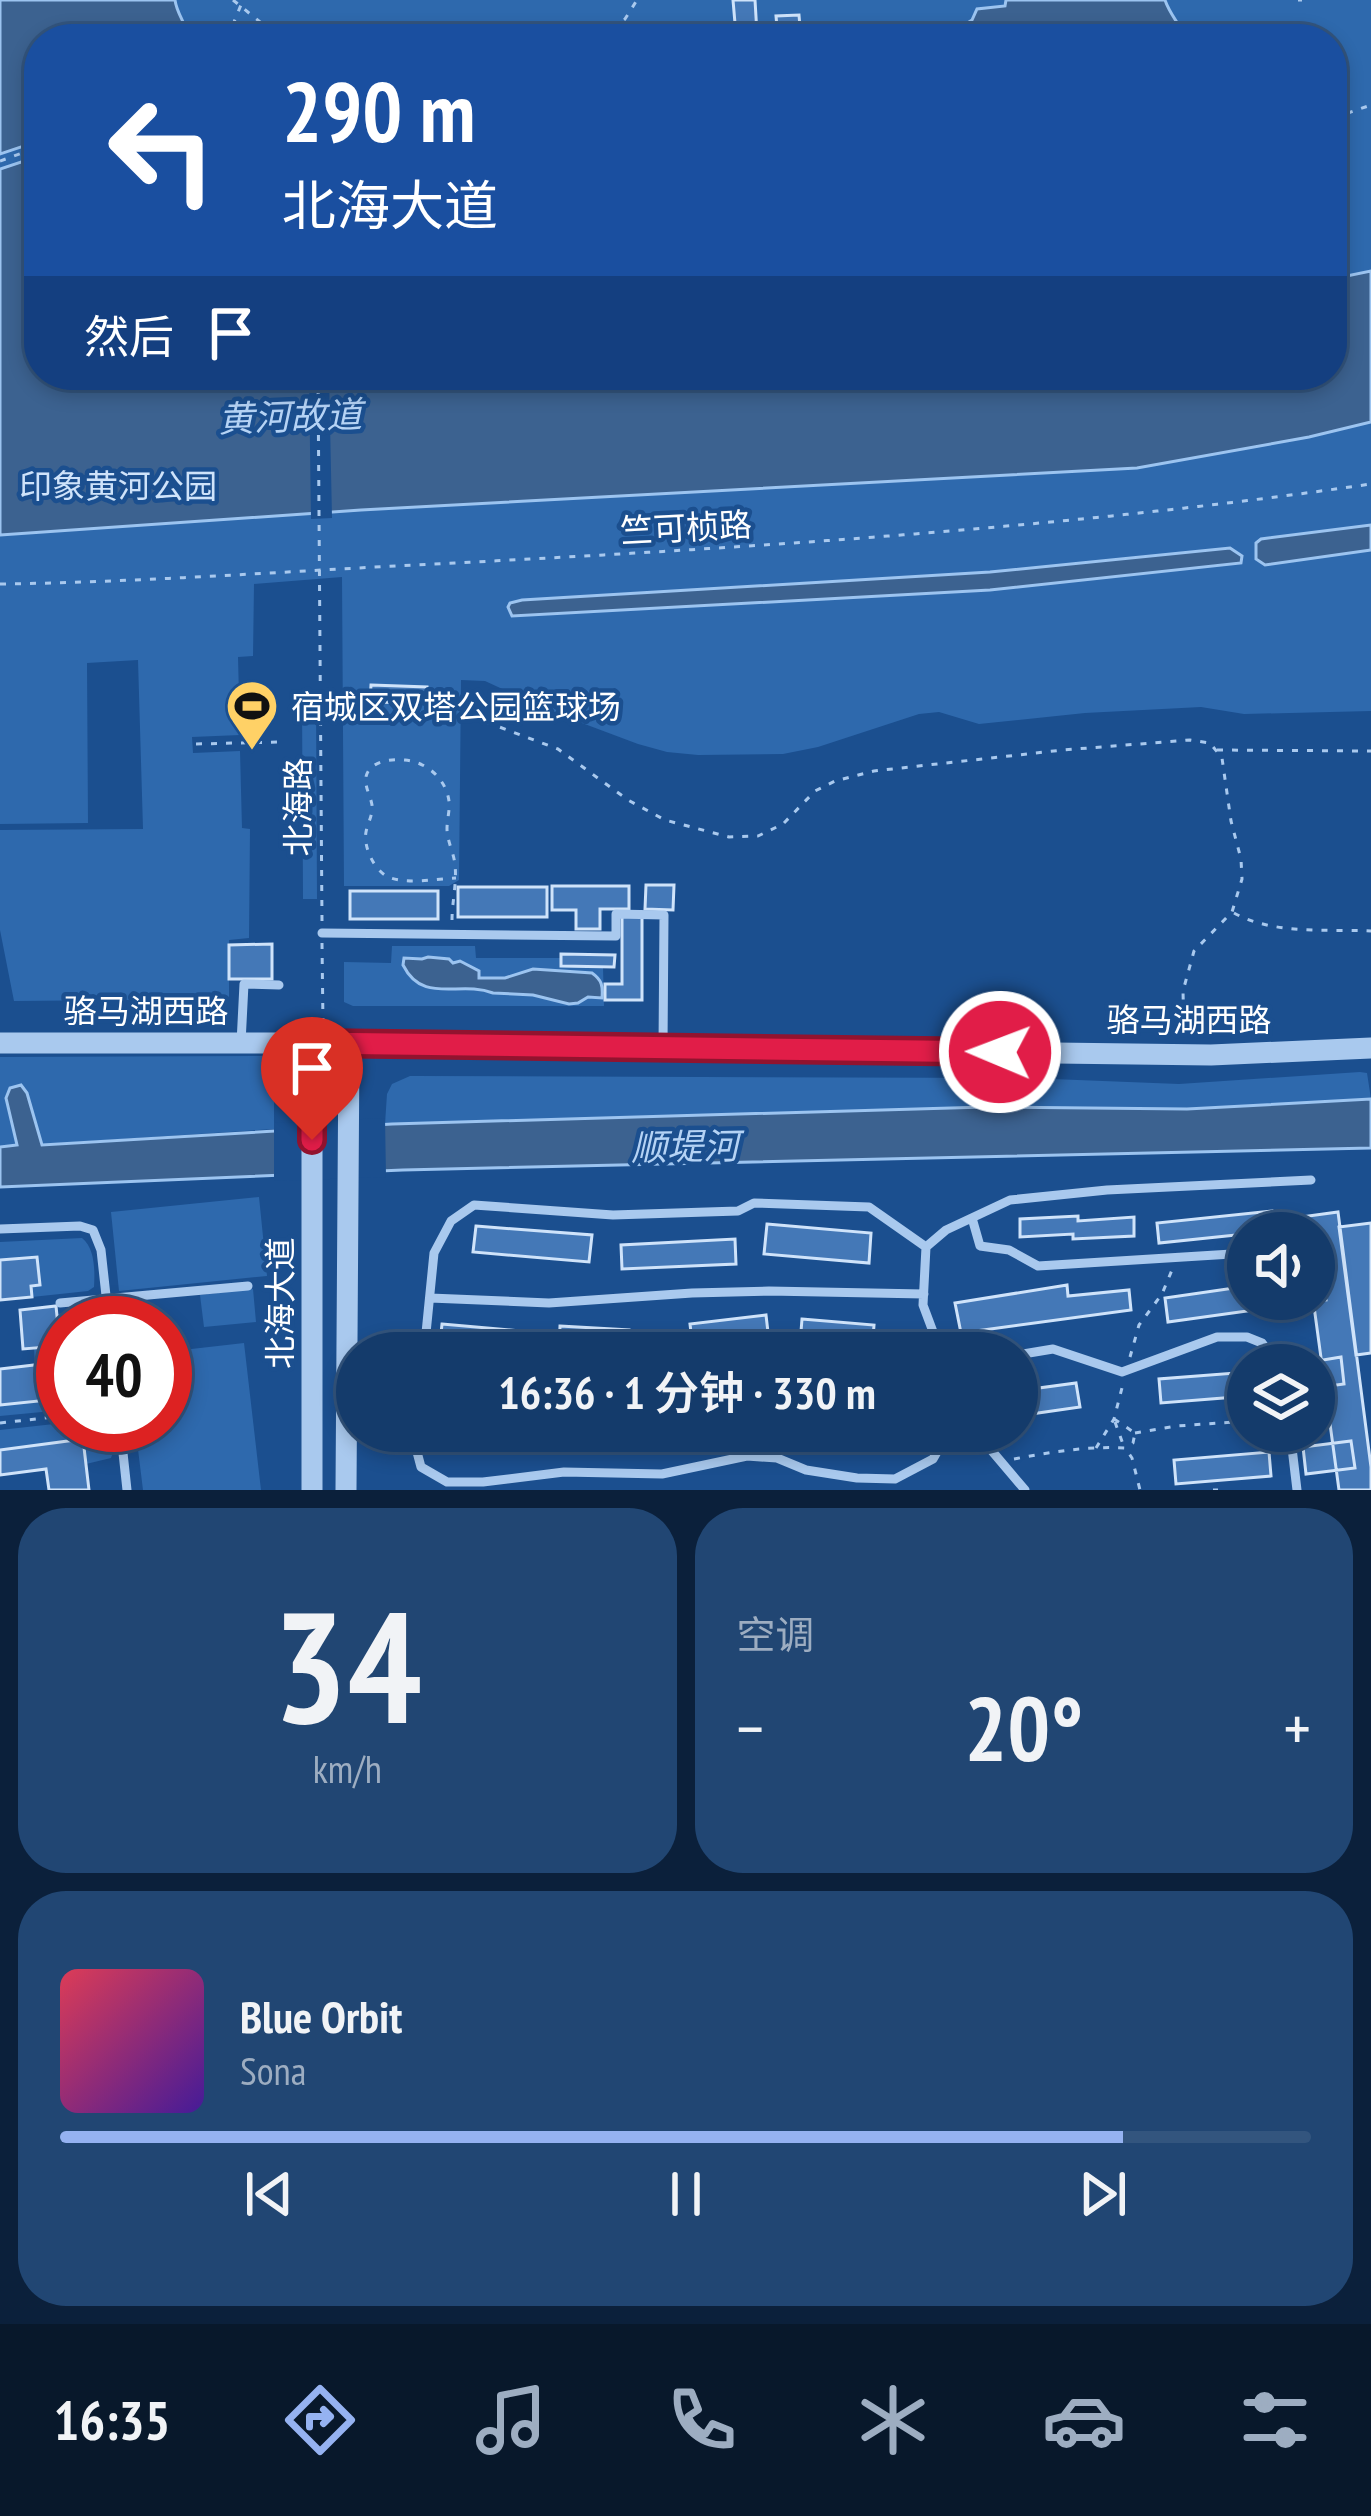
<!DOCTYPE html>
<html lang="zh">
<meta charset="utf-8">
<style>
:root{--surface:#143b6b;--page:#214673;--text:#f1f3f6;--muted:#9dadc1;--line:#33557e;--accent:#95b2f1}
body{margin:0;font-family:"PT Sans Narrow","Noto Sans SC",sans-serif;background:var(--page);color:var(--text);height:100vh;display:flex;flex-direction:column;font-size:45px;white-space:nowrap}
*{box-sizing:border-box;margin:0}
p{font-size:39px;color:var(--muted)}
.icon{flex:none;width:66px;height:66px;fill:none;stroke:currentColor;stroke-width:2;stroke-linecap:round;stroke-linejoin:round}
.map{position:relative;height:1490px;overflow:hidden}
.details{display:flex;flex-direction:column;gap:18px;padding:18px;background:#0b203b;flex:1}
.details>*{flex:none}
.hud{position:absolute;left:24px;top:24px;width:1323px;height:366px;border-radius:48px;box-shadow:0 6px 18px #0003,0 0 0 3px var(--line);background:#1a4fa0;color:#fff;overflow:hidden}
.fabs{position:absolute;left:1227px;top:1212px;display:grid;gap:24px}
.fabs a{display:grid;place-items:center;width:108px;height:108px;border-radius:50%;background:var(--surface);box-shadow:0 6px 18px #0003,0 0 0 3px var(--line);font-size:60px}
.speed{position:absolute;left:36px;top:1296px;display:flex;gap:24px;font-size:60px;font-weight:700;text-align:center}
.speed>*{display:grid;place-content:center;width:156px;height:156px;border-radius:50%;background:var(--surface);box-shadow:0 6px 18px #0003,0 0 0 3px var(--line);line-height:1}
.speed .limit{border:18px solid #d22;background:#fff;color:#111}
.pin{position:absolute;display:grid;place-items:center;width:102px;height:102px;color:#fff;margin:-123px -51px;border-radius:50% 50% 50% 0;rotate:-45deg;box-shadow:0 0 12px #0007}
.pin .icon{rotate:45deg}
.me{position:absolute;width:132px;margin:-66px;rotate:271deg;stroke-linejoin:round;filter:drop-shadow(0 0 9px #0008)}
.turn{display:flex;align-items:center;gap:42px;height:252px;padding:0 60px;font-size:54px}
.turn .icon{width:156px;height:156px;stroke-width:2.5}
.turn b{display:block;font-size:84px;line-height:102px}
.then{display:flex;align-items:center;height:114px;padding:0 60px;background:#0003;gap:24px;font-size:45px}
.big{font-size:90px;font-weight:600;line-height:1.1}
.details .card{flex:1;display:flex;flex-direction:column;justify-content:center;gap:18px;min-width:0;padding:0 42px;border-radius:48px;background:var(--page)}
.details .dial{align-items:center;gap:0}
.dial b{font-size:156px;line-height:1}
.song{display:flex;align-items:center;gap:36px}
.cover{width:144px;height:144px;border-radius:18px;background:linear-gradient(135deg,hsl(350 70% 55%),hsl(260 70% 35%))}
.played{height:12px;border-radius:6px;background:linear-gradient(90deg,var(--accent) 85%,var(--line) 85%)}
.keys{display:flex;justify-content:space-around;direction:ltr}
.heat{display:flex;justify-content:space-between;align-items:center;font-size:66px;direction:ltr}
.details .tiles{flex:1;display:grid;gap:18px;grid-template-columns:1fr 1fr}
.card:last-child{grid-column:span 2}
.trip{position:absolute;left:336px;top:1332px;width:702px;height:120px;border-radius:60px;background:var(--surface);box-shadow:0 6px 18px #0003,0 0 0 3px var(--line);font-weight:600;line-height:120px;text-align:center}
.tab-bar{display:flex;height:192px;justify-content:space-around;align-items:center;background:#08182b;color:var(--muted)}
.tab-bar .icon{width:84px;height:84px}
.tab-bar .active{color:var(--accent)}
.tab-bar b{font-size:54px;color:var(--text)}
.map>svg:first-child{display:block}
</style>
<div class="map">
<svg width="1371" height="1490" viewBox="0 0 1371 1490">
<rect width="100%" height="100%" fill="#1b4f8f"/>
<path fill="#2e69ad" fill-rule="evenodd" d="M0,0H1371V711L1244,714L1201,707L1085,713L979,724L939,712L919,714L818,747L783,754L698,755L667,752L638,744L550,711L485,681L461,680L459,880L449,886H344L342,577L254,584L253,656L238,657L240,735L192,737L193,753L240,751L242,828L250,829L249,938L229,940V999L14,1001L0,930V830L143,829L138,660L87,663L88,823L0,824ZM39,39H1332V375H39Z
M316,694L317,899H303L302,695Z
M392,946H475L476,958H561V966L603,967L604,1006H353L344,1002V962L391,963Z
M262,1056L269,1058L274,1064V1129L0,1147V1057Z
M1360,1072L1367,1073L1371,1099L1188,1109L985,1107L385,1124L387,1094L392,1084L410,1076L1027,1078L1179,1084Z
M259,1197L267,1276L119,1291L111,1212Z
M82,1238C95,1248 95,1271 94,1287L88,1291L32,1297L31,1286L40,1285L0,1260V1242Z
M253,1289L256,1322L204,1327L200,1295Z
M96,1310L100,1323H63V1410L0,1416V1405L39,1401L38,1388L53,1386L51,1364L35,1365L34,1348L60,1346L57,1314Z
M244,1343L261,1490H143L135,1425H165V1352Z
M63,1423L110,1425L113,1452L111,1458L86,1464L82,1439L0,1450V1430Z"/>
<path fill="#3c6290" stroke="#9cc4f0" stroke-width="3" d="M0,0H175C177,15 187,24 188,39H39V141L0,154Z
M1006,0H1165C1170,15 1180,24 1186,39H943L972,20L977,9L1005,6Z
M39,156V186L33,193L39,197L37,206L39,215V375H205L206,379L219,387L239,382L243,375H1332V279L1371,271V422L1309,437L1137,468L361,510L0,535V169Z
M1371,525V550L1265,565L1256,559V543L1261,539Z
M1230,548L1242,556L1241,563L990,590L512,616L508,607L510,603L522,600L990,572Z
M428,957L449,959L453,963L460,961L479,971V978H505L533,969L592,973C602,980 603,986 602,998L588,997L578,1003L569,1004L533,995L493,993C459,980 423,1005 403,965L404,958L422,959Z
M21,1085L27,1093L42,1145L392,1124L985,1107L1187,1109L1371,1099V1148L403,1170L0,1187V1147L17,1145L6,1098L10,1088Z"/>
<path fill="#1b4f8f" d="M309,375H329L332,518L311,519Z
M385,1118L386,1177L274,1181V1123Z"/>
<path fill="#4478b7" stroke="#cfe3fa" stroke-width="3" d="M733,0H755L757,34L736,35Z
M799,15L801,39H778L776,16Z
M371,685L427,687V703L370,702Z
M646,885H674L673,910L645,909Z
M552,886H629V909H600V929H576V910H552Z
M458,887H547V917H458Z
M350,891H438V919H350Z
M622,916H642V1000H605V984H622Z
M272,944V979H229V945Z
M561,954L615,955L614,967L561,966Z
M1272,1211L1274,1231L1159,1243L1157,1223Z
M1338,1212L1371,1467V1490H1339L1313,1299L1314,1233H1303L1301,1217Z
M1078,1216V1221L1134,1217V1236L1073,1239V1234L1020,1237V1219Z
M1371,1223V1353L1356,1355L1339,1227Z
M767,1224L871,1233L869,1263L764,1254Z
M476,1226L592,1235L589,1262L473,1252Z
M735,1239L736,1264L622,1269L621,1245Z
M37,1257L40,1285L31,1286L32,1297L0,1300V1260Z
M1323,1276L1326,1300L1168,1322L1165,1298L1248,1286V1299H1314V1277Z
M1067,1285L1068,1296L1129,1290L1131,1310L961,1333L955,1303Z
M56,1306L60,1346L23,1349L20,1310Z
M766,1315L769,1341L693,1349L690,1324Z
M802,1319L874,1325L872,1351L800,1344Z
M442,1324L521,1331L519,1353L439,1352Z
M560,1326L629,1330L628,1353L559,1352Z
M1341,1357L1344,1384L1314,1388V1365H1293Z
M51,1363L53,1386L38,1388L39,1401L0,1405V1369Z
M1248,1372V1396L1161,1403L1159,1379Z
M1076,1383L1080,1407L1017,1416V1391Z
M433,1431H602V1448L433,1445Z
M628,1431H723V1442L628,1440Z
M750,1431H925L924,1451L865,1448L864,1441L809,1440L808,1435L750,1438Z
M83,1439L89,1490H49L46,1469L0,1475V1450Z
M1351,1441L1355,1468L1306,1474L1303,1447Z
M1269,1452L1271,1476L1176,1484L1174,1460Z"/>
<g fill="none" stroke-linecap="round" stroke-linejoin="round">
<path stroke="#a9c9ee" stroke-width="3" stroke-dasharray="6 9" stroke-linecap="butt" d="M233,0L265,26L281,32L298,35L333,27L357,35L383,33L402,25L412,27L422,37L440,39
M1298,0H1302
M227,39L243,0
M601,39L625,19L637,0
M1332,111L1348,113L1371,105
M0,161L39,147
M318,375L322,922
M0,584C152,582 303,570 455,563C761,547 1067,528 1371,484
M486,722L558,749L628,800L665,820L729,837L758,836L783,824L815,791L835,781L874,771L1063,750L1190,740L1210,743L1222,758L1231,821L1241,859L1242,879L1232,912L1194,951L1183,991L1184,1034
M196,744L278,742
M1217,750L1371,751
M1234,913C1274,935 1326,929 1371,931
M452,920C452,902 457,883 455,865C454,853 447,841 447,829C447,819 450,811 449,801C446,779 427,762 405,760C394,759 378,760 370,769C360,780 370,793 372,805C373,815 368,822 366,832C363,847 375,873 391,878C409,884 436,879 456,878
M322,943L323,1024
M1130,1357L1139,1325L1162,1294L1172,1270
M1114,1419L1135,1433L1133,1443L1126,1447
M1115,1422L1124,1447
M0,1423L63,1416
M1135,1433L1177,1426L1248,1421
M1096,1448L1114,1419L1123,1384
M1014,1459C1051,1452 1087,1446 1125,1448L1132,1458L1140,1490
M1213,1490H1218"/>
<path stroke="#a9c9ee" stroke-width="9" d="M322,933L616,936V914L664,915L663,1047
M241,1043L244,984L279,985
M972,1218L980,1246L1009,1250L1038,1266L1248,1253
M0,1229L80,1226L93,1230L101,1250L109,1323
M926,1247L946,1230L1010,1200L1107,1190L1311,1180
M430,1298L549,1303L692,1293L769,1291L924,1294
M60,1303L248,1286
M424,1353L434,1253L451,1221L474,1205L613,1215L738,1211L754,1203L869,1207L926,1247L923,1305L941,1353
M1017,1355L1053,1349L1122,1372L1217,1337H1247L1262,1343L1278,1365
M120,1425L127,1490
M414,1431L413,1437L421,1467L447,1482H483L564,1472L662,1474L747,1456L777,1458L806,1470L857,1478L895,1479L933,1459L949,1431
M975,1431L1025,1490
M1290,1431L1297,1490"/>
<path stroke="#a9c9ee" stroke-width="21" d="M0,1043H312L1211,1055L1371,1048
M312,1490V1043
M346,1490L349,1044"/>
</g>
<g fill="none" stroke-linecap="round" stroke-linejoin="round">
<g stroke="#92132f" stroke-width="30">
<path id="route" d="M312,1140V1043L1000,1052"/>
</g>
<use href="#route" stroke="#e11d48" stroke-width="21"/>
</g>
<defs>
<g id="stadium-pin" transform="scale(2.7)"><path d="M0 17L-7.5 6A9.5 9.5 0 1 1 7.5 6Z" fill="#ffd166" stroke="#1b4f8f"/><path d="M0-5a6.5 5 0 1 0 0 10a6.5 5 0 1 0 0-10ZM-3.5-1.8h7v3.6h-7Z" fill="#111"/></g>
</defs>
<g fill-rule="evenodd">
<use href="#stadium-pin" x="252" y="706"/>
</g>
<g text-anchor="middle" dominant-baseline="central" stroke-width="9" stroke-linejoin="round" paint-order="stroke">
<g font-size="33" fill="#cfe3fa" stroke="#1b4f8f">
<text x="118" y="485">印象黄河公园</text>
</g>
<g font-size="33" fill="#fff" stroke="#1b4f8f">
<text transform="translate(686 527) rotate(-3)">竺可桢路</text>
<text transform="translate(297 807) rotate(-90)">北海路</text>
<text x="146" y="1010">骆马湖西路</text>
<text x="1189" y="1019">骆马湖西路</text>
<text transform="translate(279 1303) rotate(-90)">北海大道</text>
</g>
<g font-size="33" fill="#fff" stroke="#1b4f8f" text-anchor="start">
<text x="291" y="706">宿城区双塔公园篮球场</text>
</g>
<g font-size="36" font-style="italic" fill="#b5d3f5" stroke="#1b4f8f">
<text transform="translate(290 416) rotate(-2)">黄河故道</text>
<text transform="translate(685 1146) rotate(-1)">顺堤河</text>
</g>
</g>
</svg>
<div class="fabs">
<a><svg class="icon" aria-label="sound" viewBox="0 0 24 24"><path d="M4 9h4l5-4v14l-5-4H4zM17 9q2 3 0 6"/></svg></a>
<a><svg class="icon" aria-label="layers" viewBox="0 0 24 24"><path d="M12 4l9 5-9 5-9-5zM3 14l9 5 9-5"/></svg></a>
</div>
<div class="speed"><div class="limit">40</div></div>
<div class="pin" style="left:312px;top:1140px;background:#d93025"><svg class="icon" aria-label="arrive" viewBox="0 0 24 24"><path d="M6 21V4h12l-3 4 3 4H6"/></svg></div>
<svg class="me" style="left:1000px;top:1052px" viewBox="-20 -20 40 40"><circle r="17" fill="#e11d48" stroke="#fff" stroke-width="3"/><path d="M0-11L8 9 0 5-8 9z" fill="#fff"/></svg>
<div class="trip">16:36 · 1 分钟 · 330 m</div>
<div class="hud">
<div class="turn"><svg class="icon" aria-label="left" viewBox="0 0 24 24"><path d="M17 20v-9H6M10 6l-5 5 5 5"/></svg><div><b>290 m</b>北海大道</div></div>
<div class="then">然后<svg class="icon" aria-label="arrive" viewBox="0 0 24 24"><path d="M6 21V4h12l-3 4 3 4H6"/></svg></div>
</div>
</div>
<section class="details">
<div class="tiles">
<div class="card dial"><b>34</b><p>km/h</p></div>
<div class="card"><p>空调</p>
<div class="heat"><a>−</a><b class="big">20°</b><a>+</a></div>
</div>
<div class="card">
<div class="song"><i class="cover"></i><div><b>Blue Orbit</b><p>Sona</p></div></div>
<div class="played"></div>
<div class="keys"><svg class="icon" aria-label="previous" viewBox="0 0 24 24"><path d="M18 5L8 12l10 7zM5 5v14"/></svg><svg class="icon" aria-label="pause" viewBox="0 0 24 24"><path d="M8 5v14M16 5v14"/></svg><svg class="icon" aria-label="next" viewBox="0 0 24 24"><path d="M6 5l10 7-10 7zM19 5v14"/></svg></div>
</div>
</div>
</section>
<nav class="tab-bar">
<b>16:35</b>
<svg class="icon active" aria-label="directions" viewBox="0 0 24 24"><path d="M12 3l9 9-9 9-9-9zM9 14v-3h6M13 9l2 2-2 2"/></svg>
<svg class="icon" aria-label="music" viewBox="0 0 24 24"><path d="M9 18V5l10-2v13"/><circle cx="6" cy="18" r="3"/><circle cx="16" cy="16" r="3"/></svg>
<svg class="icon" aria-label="phone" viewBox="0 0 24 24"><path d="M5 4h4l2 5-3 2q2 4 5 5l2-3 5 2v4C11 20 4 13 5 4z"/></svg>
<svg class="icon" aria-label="climate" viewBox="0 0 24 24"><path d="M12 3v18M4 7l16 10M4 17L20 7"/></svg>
<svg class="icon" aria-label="car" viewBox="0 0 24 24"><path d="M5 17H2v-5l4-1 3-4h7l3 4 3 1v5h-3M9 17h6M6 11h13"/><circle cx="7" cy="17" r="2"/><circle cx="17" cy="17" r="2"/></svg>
<svg class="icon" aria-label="filters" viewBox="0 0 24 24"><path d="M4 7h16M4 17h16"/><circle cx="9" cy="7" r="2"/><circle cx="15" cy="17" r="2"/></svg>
</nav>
